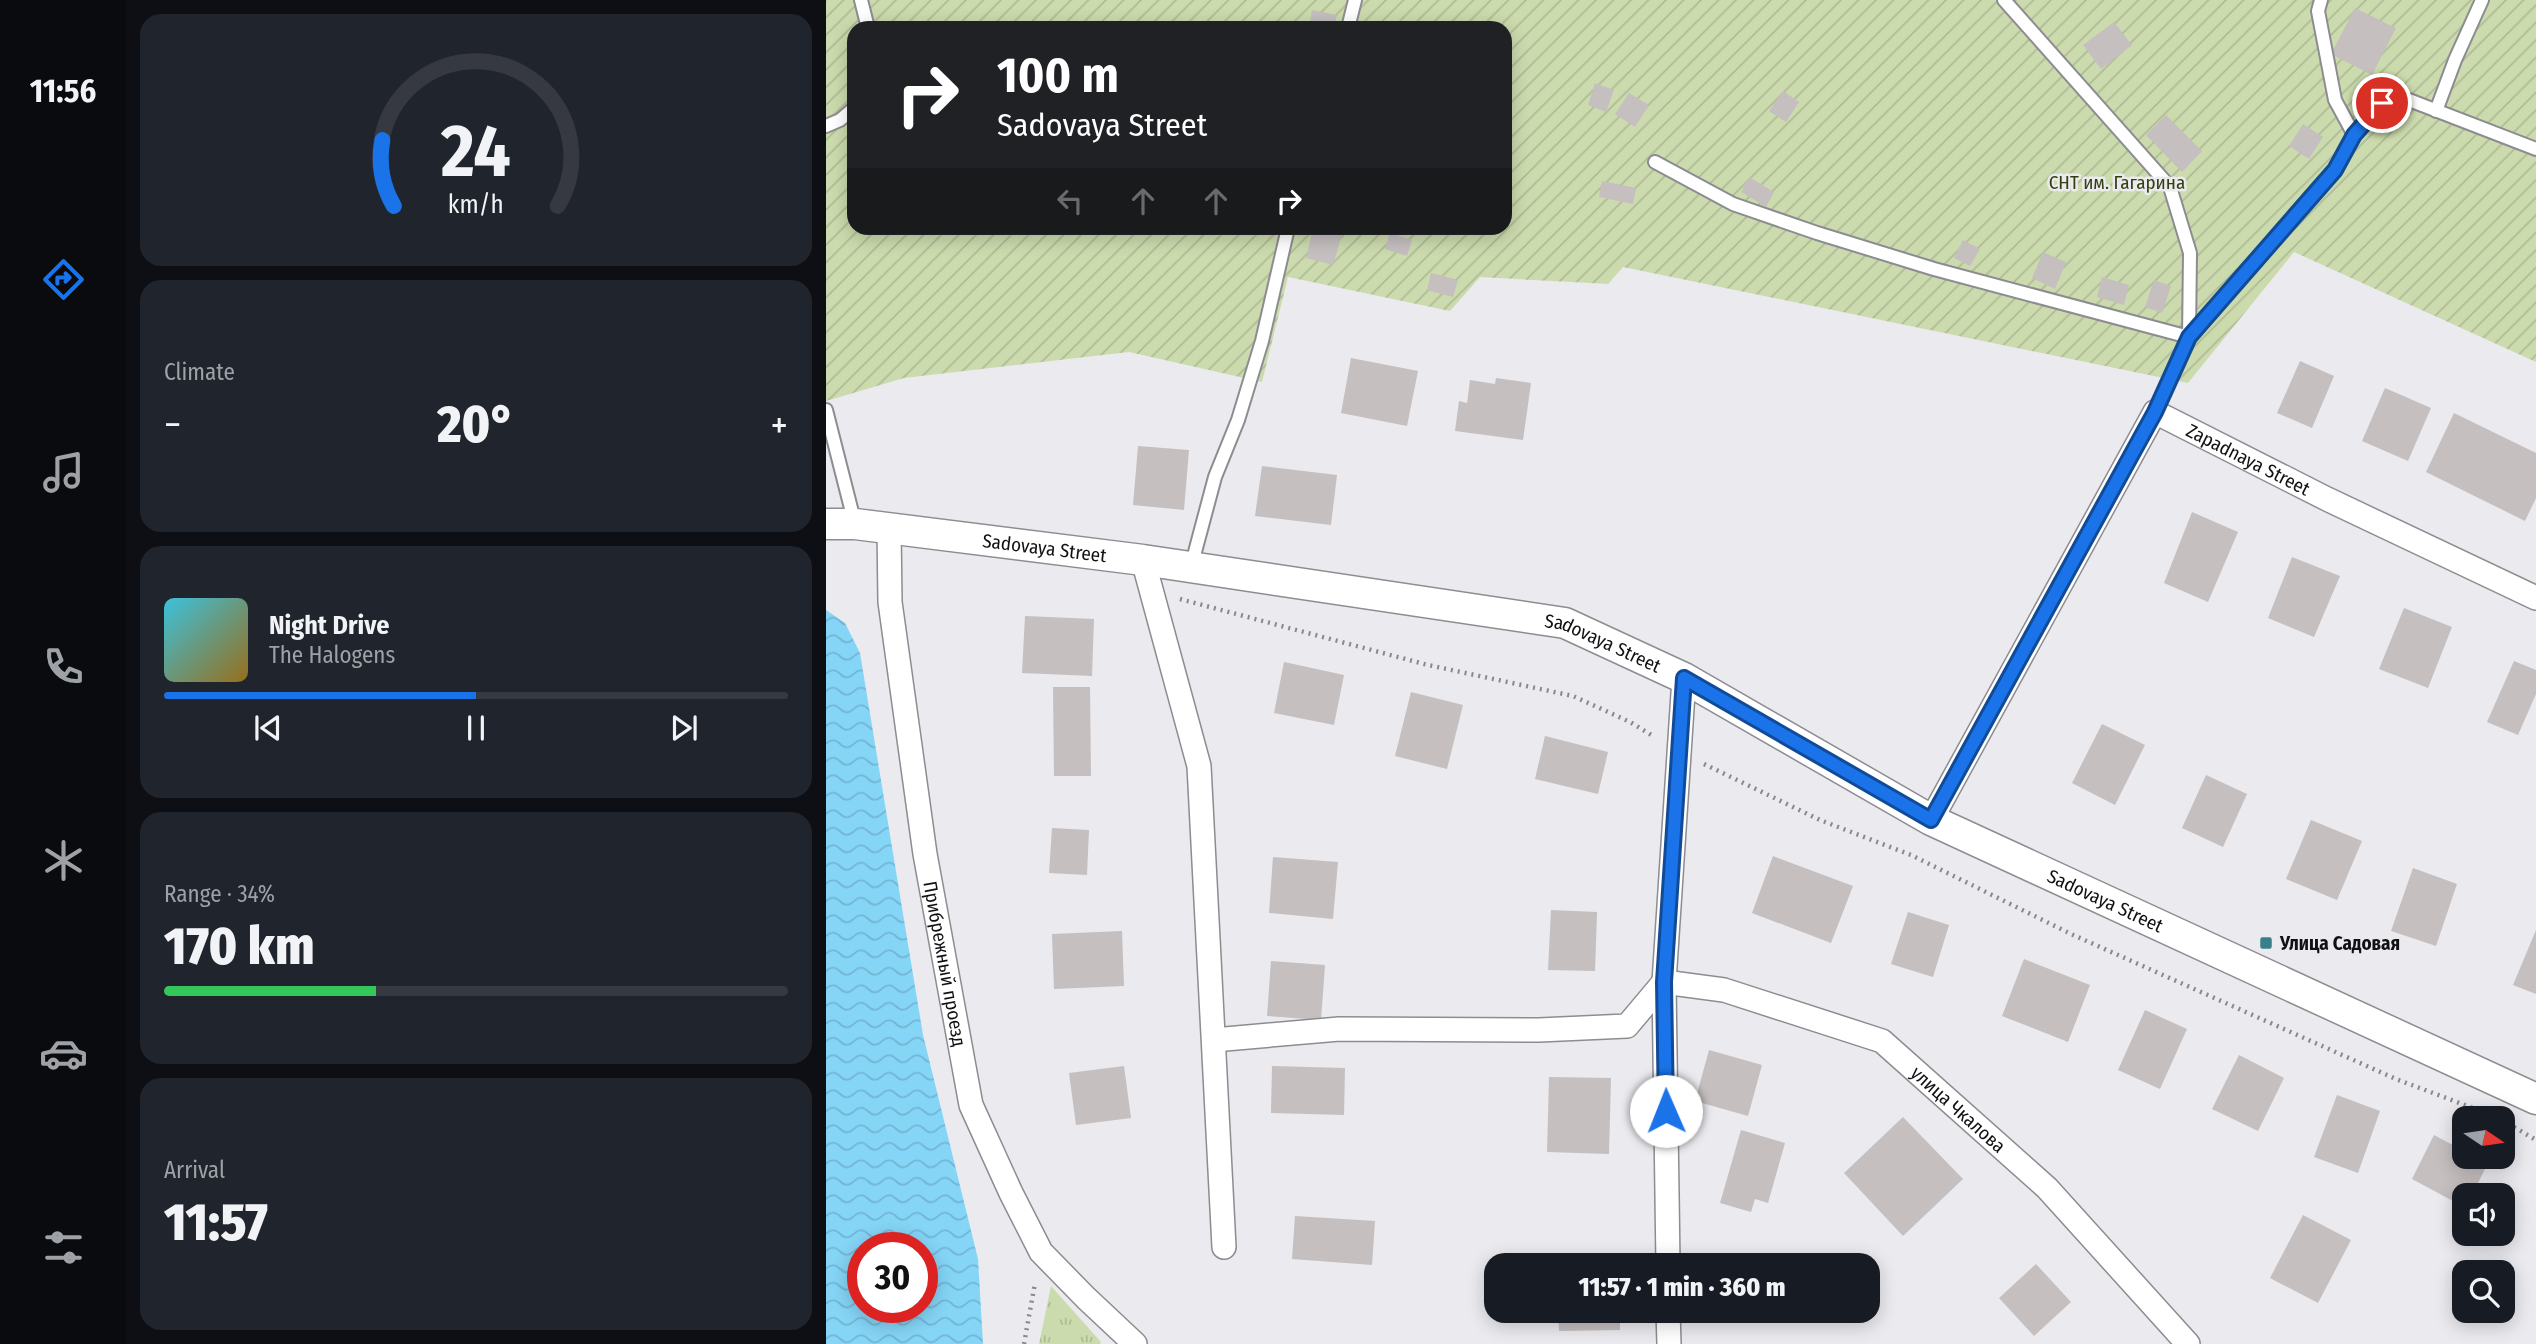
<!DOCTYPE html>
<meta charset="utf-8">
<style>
:root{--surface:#171b24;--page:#20242c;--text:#f1f3f6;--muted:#9ea1a6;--line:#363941;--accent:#1a73e8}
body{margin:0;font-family:"Fira Sans Condensed",sans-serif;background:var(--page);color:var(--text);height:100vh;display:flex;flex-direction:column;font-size:26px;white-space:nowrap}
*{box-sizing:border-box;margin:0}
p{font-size:23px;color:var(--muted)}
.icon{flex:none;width:38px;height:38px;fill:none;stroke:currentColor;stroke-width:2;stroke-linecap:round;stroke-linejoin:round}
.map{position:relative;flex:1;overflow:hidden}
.side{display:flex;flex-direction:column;gap:14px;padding:14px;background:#0d0f14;width:700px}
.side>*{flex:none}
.banner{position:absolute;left:21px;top:21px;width:665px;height:214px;border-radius:21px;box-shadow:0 4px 18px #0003;background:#202124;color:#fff;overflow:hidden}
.needle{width:46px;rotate:103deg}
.tools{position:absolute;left:1626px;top:1106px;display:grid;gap:14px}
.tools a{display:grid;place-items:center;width:63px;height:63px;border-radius:14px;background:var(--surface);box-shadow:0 4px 18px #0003;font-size:35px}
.speed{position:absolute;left:21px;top:1232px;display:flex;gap:14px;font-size:35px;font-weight:700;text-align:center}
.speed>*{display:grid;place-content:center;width:91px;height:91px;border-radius:50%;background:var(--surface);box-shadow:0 4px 18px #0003;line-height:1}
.speed .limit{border:10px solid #d22;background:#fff;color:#111}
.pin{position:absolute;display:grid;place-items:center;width:60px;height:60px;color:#fff;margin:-30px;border:4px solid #fff;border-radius:50%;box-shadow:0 2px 7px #0007}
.me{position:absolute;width:77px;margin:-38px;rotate:359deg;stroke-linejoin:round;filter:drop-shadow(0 0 5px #0008)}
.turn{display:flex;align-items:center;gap:24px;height:147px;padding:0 35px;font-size:32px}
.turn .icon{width:91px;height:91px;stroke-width:2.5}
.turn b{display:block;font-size:49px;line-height:60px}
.lanes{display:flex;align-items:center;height:66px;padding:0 35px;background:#0003;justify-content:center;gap:35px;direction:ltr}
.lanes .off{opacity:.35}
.big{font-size:52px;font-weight:800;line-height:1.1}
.side .tile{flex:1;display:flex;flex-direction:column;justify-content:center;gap:10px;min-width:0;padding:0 24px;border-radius:21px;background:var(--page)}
.side .dial{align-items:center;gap:0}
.dial svg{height:182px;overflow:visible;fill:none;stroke:var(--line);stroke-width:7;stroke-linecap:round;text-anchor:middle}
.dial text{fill:var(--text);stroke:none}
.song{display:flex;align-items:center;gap:21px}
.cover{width:84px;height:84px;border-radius:10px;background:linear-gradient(135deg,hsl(190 70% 55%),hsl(40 70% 35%))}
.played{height:7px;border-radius:4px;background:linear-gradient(90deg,var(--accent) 50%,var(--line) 50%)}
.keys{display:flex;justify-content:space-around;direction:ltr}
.heat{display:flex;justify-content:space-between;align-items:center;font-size:38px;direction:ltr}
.charge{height:10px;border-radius:5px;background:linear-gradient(90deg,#34c759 34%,var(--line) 0)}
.trip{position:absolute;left:658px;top:1253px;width:396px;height:70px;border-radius:21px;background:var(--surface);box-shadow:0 4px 18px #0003;font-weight:800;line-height:70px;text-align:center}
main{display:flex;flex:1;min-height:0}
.menu{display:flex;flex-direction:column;width:126px;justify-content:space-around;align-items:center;background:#090b0e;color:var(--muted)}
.menu .icon{width:49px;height:49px}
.menu .current{color:var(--accent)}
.menu b{font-size:32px;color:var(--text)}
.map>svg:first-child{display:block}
</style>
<main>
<nav class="menu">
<b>11:56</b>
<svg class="icon current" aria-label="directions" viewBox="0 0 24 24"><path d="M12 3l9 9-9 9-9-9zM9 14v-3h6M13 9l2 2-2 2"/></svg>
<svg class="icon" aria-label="music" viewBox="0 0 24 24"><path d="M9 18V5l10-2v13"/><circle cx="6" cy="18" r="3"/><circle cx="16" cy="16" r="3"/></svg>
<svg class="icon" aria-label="phone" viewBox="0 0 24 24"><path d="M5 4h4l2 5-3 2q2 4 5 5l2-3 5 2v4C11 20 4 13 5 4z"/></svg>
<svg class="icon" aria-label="climate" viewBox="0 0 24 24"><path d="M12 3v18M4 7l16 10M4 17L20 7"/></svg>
<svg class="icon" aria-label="car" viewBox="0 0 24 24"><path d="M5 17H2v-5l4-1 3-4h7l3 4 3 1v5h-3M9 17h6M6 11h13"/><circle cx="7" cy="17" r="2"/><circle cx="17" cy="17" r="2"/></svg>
<svg class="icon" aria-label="filters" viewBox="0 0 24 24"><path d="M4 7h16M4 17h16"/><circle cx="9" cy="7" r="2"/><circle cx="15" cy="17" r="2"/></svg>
</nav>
<section class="side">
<div class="tile dial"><svg viewBox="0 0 100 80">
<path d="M14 69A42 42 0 1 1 86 69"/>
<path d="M14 69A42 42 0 0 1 9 40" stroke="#1a73e8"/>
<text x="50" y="56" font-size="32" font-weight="700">24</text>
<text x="50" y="72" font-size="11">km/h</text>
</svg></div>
<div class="tile"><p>Climate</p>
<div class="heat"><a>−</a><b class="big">20°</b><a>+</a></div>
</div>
<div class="tile">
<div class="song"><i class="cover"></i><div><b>Night Drive</b><p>The Halogens</p></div></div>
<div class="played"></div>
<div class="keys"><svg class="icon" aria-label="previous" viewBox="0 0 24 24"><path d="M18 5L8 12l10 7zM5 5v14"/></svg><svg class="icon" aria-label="pause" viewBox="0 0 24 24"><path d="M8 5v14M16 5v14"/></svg><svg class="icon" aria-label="next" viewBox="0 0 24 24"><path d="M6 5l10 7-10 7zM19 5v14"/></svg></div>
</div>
<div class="tile"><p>Range · 34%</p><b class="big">170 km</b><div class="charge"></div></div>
<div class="tile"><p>Arrival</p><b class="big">11:57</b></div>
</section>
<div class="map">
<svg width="1710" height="1344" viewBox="0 0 1710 1344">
<defs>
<pattern id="grass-tufts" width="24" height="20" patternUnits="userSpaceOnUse" patternTransform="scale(1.75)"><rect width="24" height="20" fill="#ccdbae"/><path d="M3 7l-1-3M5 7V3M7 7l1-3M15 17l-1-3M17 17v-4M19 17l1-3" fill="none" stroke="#aebb95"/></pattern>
<pattern id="garden-furrows" width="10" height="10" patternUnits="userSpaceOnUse" patternTransform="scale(1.75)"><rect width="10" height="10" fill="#ccdbae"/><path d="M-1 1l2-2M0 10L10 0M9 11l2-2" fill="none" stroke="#aebb95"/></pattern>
<pattern id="water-waves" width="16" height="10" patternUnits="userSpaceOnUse" patternTransform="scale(1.75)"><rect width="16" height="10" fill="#85d5f7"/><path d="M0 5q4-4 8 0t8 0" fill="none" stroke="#72b6d3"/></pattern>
</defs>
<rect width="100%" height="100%" fill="#eaeaef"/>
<path fill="url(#grass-tufts)" d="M225,1286L275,1342L274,1344H213Z"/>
<path fill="url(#garden-furrows)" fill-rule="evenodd" d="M0,0H1710V362L1468,252L1362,383L797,267L782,284L654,277L624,311L462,277L436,382L303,352L78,378L0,401ZM28,28H679V228H28Z"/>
<path fill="url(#water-waves)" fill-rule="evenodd" d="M0,610L19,623L34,653L97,1035L152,1259L157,1344H0ZM37,1248H96V1307H37Z"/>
<path fill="#c5bfbf" d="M1529,8L1570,28L1546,75L1505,54Z
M486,10L511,15L508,28H483Z
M1288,22L1306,45L1275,69L1257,45Z
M769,83L788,90L780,112L762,105Z
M957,91L973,102L960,122L943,111Z
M803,93L823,105L809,127L789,114Z
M1340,115L1376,151L1356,172L1320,135Z
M1477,124L1497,137L1483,159L1463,146Z
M923,177L948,192L940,207L915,192Z
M776,181L810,188L807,204L773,197Z
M487,228L516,235L507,265L480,258Z
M564,233L586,240L581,256L559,249Z
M1137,240L1154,249L1144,266L1128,258Z
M1217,252L1240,262L1229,289L1206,278Z
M605,273L632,280L627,297L601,290Z
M1276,277L1303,285L1298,305L1271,297Z
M1328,280L1345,286L1336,313L1319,307Z
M525,358L592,371L581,426L515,413Z
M1474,361L1508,376L1486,428L1451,413Z
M670,378L705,383L697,440L629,431L633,401L641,403L644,380L669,384Z
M1559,388L1605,408L1582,461L1536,441Z
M1628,413L1710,453V498L1699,521L1600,472Z
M312,446L363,450L358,510L307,505Z
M436,466L511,475L505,525L429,516Z
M1366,512L1412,532L1382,602L1338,583Z
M1466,557L1514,576L1488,637L1442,618Z
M1578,608L1626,627L1602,688L1553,669Z
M199,616L268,619L266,676L196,673Z
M1688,661L1710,670V694L1692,735L1661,722Z
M458,662L518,675L508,725L448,713Z
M227,687H264L265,776H228Z
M585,692L637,705L621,769L569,756Z
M1276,724L1319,745L1289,805L1246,783Z
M719,736L782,752L772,794L709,779Z
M1380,775L1421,794L1397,847L1356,828Z
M1485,820L1536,841L1511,900L1460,879Z
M226,828L263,830L261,875L223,873Z
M947,856L1027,886L1005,943L926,913Z
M447,857L512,862L507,919L443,913Z
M1587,868L1631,884L1610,946L1565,931Z
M725,910L771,912L769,971L722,970Z
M1082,912L1123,925L1107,977L1065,964Z
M1710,930V994L1687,985Z
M296,931L298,986L228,989L226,934Z
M1198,959L1264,985L1242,1042L1176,1016Z
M445,961L499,965L495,1020L441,1016Z
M1319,1010L1361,1029L1334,1089L1292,1070Z
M883,1050L936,1065L922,1116L869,1101Z
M1413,1055L1458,1078L1432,1131L1386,1109Z
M298,1066L305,1118L250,1125L243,1073Z
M446,1066L519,1068L518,1115L445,1113Z
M723,1077L785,1078L783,1154L721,1152Z
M1511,1095L1554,1111L1532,1173L1488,1157Z
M1077,1117L1137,1179L1077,1236L1018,1173Z
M915,1130L959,1143L942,1203L929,1199L925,1212L894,1203Z
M1608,1135L1638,1151V1157H1650L1662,1163L1646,1195H1638V1207L1586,1179Z
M1477,1215L1525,1240L1492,1303L1444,1278Z
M469,1216L549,1221L546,1265L466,1259Z
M1210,1264L1245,1302L1208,1336L1173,1298Z
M732,1311H794V1330L733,1331Z"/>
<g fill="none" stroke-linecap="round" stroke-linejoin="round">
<g stroke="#8c8c91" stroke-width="16">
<path id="service" d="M35,0L42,28
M1495,0L1492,11L1509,100L1528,135
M522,28L529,0
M1610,111L1629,60L1656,0
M0,126L14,120L28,108
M829,162L907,204L991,233L1108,269L1363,337L1364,253L1344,187L1178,0
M0,410L29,524
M1329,412L1363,337L1509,170L1528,135L1556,103L1583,100L1710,149
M365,567L389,477L412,420L436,341L462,228"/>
</g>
<g stroke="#8c8c91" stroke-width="26">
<g id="minor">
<path id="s1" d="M63,529L64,602L99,854L145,1105L185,1193L215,1252L260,1298L309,1344"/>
<path d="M317,560L373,766L398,1247"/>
<path id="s2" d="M1105,820L1329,412L1501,499L1710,598"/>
<path id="s3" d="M388,1040L513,1029L713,1030L801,1026L838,982L898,990L1056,1041L1221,1188L1362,1344"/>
<path d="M842,1265L838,982L858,678"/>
<path d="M842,1311L843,1344"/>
</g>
</g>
<g stroke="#8c8c91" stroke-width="33">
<g id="tertiary">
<path id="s4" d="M0,524H29L317,560L739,623L858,678L1105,820L1710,1099"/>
</g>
</g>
<path stroke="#89898d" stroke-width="4.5" stroke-dasharray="2 5" stroke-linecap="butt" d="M354,599L602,665L747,696L804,722L827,736
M878,764L994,820L1085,855L1245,934L1570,1079L1673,1118
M1676,1120L1710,1140
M198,1344L209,1283"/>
<use href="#service" stroke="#fff" stroke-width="12"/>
<use href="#minor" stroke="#fff" stroke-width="23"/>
<use href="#tertiary" stroke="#fff" stroke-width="30"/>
</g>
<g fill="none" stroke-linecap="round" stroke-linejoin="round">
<g stroke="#114b97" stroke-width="18">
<path id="route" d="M840,1111L838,982L858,678L1105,820L1329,412L1363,337L1509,170L1528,135L1556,103"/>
</g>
<use href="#route" stroke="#1a73e8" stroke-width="12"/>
</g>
<rect fill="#387f8a" stroke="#eaeaef" stroke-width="2.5" x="1433" y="936" width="14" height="14" rx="3.5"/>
<g text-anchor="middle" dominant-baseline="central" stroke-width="5" stroke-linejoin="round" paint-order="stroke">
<g font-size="19" fill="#323f0e" stroke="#eaeaef">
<text x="1291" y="182">СНТ им. Гагарина</text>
</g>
<g font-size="19" fill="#101112" stroke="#eaeaef">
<text stroke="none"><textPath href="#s2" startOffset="570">Zapadnaya Street</textPath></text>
<text stroke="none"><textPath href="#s4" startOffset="220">Sadovaya Street</textPath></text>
<text stroke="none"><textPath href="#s4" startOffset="788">Sadovaya Street</textPath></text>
<text stroke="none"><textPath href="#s4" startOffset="1354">Sadovaya Street</textPath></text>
<text stroke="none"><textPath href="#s1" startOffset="439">Прибрежный проезд</textPath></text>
<text stroke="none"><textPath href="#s3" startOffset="800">улица Чкалова</textPath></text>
</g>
<g font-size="19" font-weight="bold" fill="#101112" stroke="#eaeaef" text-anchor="start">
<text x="1454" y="943">Улица Садовая</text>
</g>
</g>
</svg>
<div class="tools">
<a><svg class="needle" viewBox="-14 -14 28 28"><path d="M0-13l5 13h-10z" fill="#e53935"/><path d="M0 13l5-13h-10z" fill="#9ea1a6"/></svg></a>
<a><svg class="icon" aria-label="sound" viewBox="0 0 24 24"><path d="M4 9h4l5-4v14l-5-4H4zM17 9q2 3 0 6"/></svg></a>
<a><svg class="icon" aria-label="search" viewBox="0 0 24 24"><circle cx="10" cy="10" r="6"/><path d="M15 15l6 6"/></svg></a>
</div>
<div class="speed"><div class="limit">30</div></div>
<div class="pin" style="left:1556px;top:103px;background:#d93025"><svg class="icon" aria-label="arrive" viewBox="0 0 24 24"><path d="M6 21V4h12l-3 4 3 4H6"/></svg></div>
<svg class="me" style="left:840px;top:1111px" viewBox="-20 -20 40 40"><circle r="19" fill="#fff"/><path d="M0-13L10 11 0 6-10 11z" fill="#1a73e8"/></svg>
<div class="trip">11:57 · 1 min · 360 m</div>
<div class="banner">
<div class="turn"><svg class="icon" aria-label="right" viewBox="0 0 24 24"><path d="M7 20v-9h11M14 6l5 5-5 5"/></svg><div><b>100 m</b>Sadovaya Street</div></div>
<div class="lanes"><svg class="icon off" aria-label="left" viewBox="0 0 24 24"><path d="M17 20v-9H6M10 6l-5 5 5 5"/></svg><svg class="icon off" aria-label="ahead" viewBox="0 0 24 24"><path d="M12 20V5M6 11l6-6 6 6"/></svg><svg class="icon off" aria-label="ahead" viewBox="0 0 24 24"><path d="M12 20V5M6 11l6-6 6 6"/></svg><svg class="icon" aria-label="right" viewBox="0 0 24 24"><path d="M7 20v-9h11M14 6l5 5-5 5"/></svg></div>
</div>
</div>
</main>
